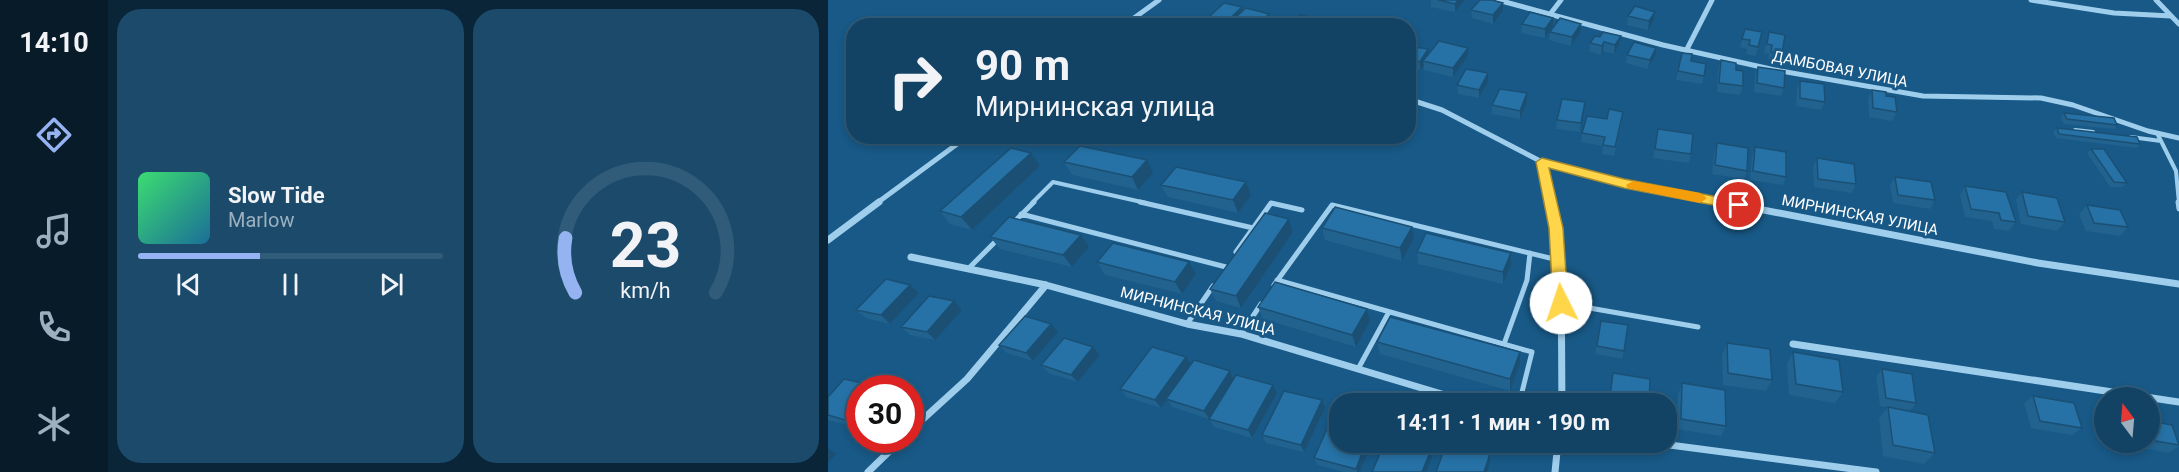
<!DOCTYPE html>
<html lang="ru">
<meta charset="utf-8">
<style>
:root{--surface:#124365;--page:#1b4a6b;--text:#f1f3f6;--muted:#9cb0bf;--line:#315c79;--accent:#95b2f1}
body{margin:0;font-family:Roboto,sans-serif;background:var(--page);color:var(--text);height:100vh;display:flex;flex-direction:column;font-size:22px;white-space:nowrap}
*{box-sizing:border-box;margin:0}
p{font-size:20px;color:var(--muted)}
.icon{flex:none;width:33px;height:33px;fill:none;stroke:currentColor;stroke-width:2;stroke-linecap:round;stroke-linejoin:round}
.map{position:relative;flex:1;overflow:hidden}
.drawer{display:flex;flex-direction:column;gap:9px;padding:9px;background:#0a2538;width:720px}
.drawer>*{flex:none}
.top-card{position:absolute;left:18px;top:18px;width:570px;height:126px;border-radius:24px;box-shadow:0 3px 9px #0003,0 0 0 2px var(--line);background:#124365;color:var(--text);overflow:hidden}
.needle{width:39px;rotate:344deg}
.fabs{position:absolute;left:1266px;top:387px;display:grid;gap:12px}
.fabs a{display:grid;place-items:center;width:66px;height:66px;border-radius:50%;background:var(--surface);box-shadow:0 3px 9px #0003,0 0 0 2px var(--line);font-size:30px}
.speed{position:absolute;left:18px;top:375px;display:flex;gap:12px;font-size:30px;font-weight:700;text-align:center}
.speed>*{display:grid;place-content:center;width:78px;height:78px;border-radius:50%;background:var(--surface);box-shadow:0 3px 9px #0003,0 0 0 2px var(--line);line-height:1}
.speed .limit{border:9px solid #d22;background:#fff;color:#111}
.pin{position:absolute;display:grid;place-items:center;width:51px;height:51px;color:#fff;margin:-26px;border:3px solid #fff;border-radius:50%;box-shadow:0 2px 6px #0007}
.me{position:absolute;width:66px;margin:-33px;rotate:356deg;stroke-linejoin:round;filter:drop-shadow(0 0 4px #0008)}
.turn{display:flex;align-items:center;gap:21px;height:126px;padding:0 30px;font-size:27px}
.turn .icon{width:78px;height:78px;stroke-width:2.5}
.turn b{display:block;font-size:42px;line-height:51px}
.drawer .tile{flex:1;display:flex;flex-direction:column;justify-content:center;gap:9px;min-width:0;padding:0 21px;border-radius:24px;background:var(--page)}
.drawer .dial{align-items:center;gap:0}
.dial svg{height:156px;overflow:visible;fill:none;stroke:var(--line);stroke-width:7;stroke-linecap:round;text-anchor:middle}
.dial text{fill:var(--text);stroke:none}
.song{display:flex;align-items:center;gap:18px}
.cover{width:72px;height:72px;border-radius:9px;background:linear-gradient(135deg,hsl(140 70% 55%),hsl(200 70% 35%))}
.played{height:6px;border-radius:3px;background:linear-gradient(90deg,var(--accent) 40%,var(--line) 40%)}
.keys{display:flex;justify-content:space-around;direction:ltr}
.drawer .tiles{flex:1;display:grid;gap:9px;grid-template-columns:repeat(2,1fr)}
.trip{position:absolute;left:501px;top:393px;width:348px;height:60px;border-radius:24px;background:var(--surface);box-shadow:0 3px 9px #0003,0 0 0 2px var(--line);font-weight:700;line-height:60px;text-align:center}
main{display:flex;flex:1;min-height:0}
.dock{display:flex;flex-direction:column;width:108px;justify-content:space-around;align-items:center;background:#071b28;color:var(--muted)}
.dock .icon{width:42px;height:42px}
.dock .on{color:var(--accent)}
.dock b{font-size:27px;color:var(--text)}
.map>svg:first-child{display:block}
</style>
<main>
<nav class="dock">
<b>14:10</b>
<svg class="icon on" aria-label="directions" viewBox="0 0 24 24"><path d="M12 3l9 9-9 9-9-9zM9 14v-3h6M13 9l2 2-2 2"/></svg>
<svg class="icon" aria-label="music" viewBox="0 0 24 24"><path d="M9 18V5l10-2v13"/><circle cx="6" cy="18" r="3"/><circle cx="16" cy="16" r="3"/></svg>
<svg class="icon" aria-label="phone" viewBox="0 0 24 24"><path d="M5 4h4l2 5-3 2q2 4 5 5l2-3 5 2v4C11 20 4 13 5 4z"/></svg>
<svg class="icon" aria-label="climate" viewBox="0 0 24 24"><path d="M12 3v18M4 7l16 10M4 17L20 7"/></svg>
</nav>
<section class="drawer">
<div class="tiles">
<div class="tile">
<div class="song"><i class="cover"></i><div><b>Slow Tide</b><p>Marlow</p></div></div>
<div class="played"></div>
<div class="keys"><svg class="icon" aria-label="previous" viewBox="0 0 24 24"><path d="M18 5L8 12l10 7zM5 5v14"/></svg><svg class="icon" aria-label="pause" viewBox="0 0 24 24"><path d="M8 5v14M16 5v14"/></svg><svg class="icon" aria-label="next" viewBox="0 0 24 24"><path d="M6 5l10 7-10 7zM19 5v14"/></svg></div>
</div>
<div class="tile dial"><svg viewBox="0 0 100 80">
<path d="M14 69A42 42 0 1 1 86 69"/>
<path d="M14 69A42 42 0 0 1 9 41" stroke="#95b2f1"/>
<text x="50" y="56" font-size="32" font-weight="700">23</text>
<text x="50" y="72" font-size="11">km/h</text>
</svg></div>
</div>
</section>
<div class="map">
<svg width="1351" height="472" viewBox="0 0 1351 472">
<rect width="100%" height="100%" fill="#185987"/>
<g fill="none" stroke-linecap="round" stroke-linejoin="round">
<path stroke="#9fceed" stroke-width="4" d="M1247,130L1265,132
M1330,135L1348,171L1351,203
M1303,137L1333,141
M204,203L225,182L318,203
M443,203H445"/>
<path stroke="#9fceed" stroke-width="5" d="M312,202L425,228
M1350,202L1351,209
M193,214L398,267
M186,222L206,202
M408,252L443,203L474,210
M140,269L170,239
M449,280L704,352L691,404
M446,285L504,205L730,260
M733,303L870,327
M359,324L385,286
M413,334L433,304
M676,344L699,280L702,253
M530,369L561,312"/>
<path stroke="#9fceed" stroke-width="5" d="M670,0L835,45L947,70L1095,96L1213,98L1245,105L1320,131L1351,138
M1203,0L1286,13L1343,16
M1328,0L1351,24
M723,13L733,0
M295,26L331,0
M858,51L884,0
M580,99L614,110L714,162L796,183L902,203
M714,162L723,203
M49,203L140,136"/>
<path stroke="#9fceed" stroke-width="7" d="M722,202C736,268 733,337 734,404
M894,202L1210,263L1351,284
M0,240L51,202
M83,257L218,285L359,324L413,334L647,404
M965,344L1351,402
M82,431L139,379L218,285
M819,442L1048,472
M40,472L73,440
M727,472L730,442"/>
</g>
<path fill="#21628f" d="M603,0H636V1L627,12L603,7Z
M414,7L415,10L444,22L440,26H388L385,25L382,16Z
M643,10L675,11L665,24L644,18Z
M827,12L826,20L820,30L799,25L800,16Z
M694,24L725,26L717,38L693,33Z
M917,29L930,47L928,56L918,54L919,49L912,47Z
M722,32L752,33L743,46L721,40Z
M941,32L954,53L951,62L940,60L941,54L936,53Z
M793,36L791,45L786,54L775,51L773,55L761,51L762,43L772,37Z
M580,46L600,55L640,48V56L625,77L596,70V65L592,70L580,68Z
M854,53L876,76L874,84L848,80Z
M799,55L827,56L820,69L798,63Z
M893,60L908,70L915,86L912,95L889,92L890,69Z
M930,67L956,88L953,96L926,92L927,75Z
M660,73V82L651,98L630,94L629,85Z
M972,81L997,102L993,110L968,106L969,89Z
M1044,90L1058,96L1069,112L1064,121L1041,117L1040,98Z
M699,93V102L692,119L664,114V105Z
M757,102L752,132L728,129L729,120Z
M1236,113L1289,125L1286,129L1236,124L1233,117Z
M779,119L794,121L786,156L774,154L775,146L753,142L754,133Z
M1229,128L1312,144L1308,148L1228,138L1225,132Z
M830,129L863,154L861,163L825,158Z
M889,143L919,171L916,179L884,174L886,152Z
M927,147L958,177L955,185L922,180L924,156Z
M1263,149L1299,183L1295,187H1282L1259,153Z
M989,158L1028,184L1024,193L986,187L985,167Z
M236,162L325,173L310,190L244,175Z
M212,166L144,230L122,224L112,211Z
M1067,177L1107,200L1102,209L1065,203L1062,185Z
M333,185L423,195L410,213L340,197Z
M1137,186L1188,222L1181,231L1166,229L1164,221L1137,217L1132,195Z
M1194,192L1237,222L1229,231L1193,224L1188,200Z
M1259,205L1300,227L1292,236L1258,231L1251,214Z
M461,219L465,232L413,308L388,301L382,289Z
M584,227L586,239L574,261L497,240L494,228Z
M162,237L261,247L244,267L172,249Z
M589,252L683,253V265L675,284L590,264Z
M269,262L368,274L354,294L277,275Z
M91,293L62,324L38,318L28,310Z
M126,301L134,310L107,340L82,335L73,327Z
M430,307L539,309L542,321L528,347L435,319Z
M773,321L796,351L794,359L767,354Z
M230,332L205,361L179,353L171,345Z
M549,342L692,352V364L682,391L552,354Z
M899,343L944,380L938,391L895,385L894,355Z
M965,352L1015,392L1007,403L961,395L959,364Z
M272,355L250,382L220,373L213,365Z
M362,365L402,371L406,378L449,393L424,438L386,427L381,419L391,403L381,419L344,407L339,399L333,408L299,397L292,389Z
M1054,369L1088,403L1082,411L1052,406L1048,377Z
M785,373L821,404H781Z
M16,379L47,386L50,388H32V423L28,427L0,420V397Z
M854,383L898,426L893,436L848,429L850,395Z
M1205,396L1254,428L1244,435L1203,428L1196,403Z
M1060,407L1107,453L1096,464L1055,456L1051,418Z
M497,408L476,452L438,443L434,435Z
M1322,421L1351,444V446L1341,453L1300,445L1299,442H1322Z
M544,442L532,472H516L489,465L486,458Z"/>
<path fill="#1b5074" d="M630,0H636V1L627,12V4Z
M675,3V11L665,24V15Z
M414,7L417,16L399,26L398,22Z
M827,12L826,20L820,30L821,21Z
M441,14L444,22L440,26H429Z
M489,18L490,26H482Z
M725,18V26L717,38V29Z
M753,24L752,33L743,46L744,37Z
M793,36L791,45L786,54L787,45Z
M776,42L775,51L773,55L774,46Z
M640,48V56L625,77V68Z
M828,48L827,56L820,69L822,60Z
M600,49V58L595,61L596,65L592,70V62Z
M660,73V82L651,98V90Z
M699,93V102L692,119V111Z
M757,102L756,111L752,132L753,123Z
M203,153L212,166L144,230L133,217Z
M319,160L325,173L310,190L304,177Z
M418,182L423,195L410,213L405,200Z
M461,219L465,232L413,308L408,296Z
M584,227L586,239L574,261L572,248Z
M253,235L261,247L244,267L235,255Z
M683,253V265L675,284V272Z
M361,262L368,274L354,294L347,282Z
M82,285L91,293L62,324L53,315Z
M126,301L134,310L107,340L99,332Z
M539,309L542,321L528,347L524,335Z
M223,324L230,332L205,361L198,353Z
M265,347L272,355L250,382L243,375Z
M692,352V364L682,391V379Z
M358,357L363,365L333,408L327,400Z
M402,371L406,379L381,419L376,411Z
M445,385L449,393L424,438L420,430Z
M494,400L497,408L476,452L473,445Z
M32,403V423L28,427L17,420Z
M538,442H544L532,472H529L528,469Z
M605,445L606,452L598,472H594Z
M0,448L8,454L0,463Z
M662,454V462L659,472H656Z"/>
<path fill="#2672a6" stroke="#1b5074" stroke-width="1.5" d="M610,0H630L627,4Z
M652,0H664L675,3L665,15L643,10Z
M396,3L414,7L398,22L382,16Z
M807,6L827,12L821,21L800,16Z
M418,8L441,14L429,26H398Z
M702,12L725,18L717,29L694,24Z
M471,15L489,18L482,26H462Z
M732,18L753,24L744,37L722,32Z
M498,22L513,25L495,26Z
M917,29L934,32L930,47L921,45L922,40L914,39Z
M775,32L793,36L787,45L776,42L774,46L762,43L767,36L772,37Z
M941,32L957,35L954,53L943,52L944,45L939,44Z
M611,41L640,48L625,68L595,61Z
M806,42L828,48L822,60L799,55Z
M580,46L600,49L592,62L580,59Z
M854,53L864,54L863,61L878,64L876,76L850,71Z
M893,60L908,63V70L915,71V86L891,83Z
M930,67L957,71L956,88L929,83Z
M638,69L660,73L651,90L629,85Z
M972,81L996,84L997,102L972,98Z
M672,89L699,93L692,111L664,105Z
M1044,90L1058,92V96L1067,97L1069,112L1045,108Z
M734,99L757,102L753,123L729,120Z
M781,109L795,112L787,147L775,145L777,137L754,133L759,116L779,119Z
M1236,113L1286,118L1289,125L1239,119Z
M1229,128L1309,137L1312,144L1231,134Z
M830,129L865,134L863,154L827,149Z
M889,143L920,148L919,171L887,165Z
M252,146L319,160L304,177L236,162Z
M927,147L958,152V177L925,171Z
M183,148L203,153L133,217L112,211Z
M1263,149H1276L1299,183L1286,182Z
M989,158L1026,164L1028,184L990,179Z
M348,167L418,182L405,200L333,185Z
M1067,177L1103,182L1107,200L1070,195Z
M1137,186L1178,192L1188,222L1173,220L1171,213L1143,209Z
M1194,192L1229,198L1237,222L1200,216Z
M1259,205L1292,210L1300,227L1266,223Z
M507,207L584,227L572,248L494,228Z
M437,213L461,219L408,296L382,289Z
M181,217L253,235L235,255L162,237Z
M598,233L683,253L675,272L589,252Z
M285,243L361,262L347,282L269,262Z
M58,279L82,285L53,315L28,310Z
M447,282L539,309L524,335L430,307Z
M101,296L126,301L99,332L73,327Z
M197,316L223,324L198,353L171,345Z
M562,317L692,352L682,379L549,342Z
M773,321L800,325L796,351L769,346Z
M236,338L265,347L243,375L213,365Z
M899,343L942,349L944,380L900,373Z
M324,347L358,357L327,400L292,389Z
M965,352L1011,360L1015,392L968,384Z
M366,360L402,371L376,411L338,399Z
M1054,369L1084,374L1088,403L1058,398Z
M785,373L822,379L821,404L782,397Z
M408,375L445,385L420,430L381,419Z
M16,379L47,386L45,388H32V403L17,420L0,415V397Z
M854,383L897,390L898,426L853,419Z
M456,391L494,400L473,445L434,435Z
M1205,396L1246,403L1254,428L1212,421Z
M1060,407L1100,415L1107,453L1065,445Z
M506,413L512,414V442H538L528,469L486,458Z
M1322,421L1344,425L1351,445L1322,440Z
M557,442H596L605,445L594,472H544Z
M619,442L662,454L656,472H608Z"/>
<path fill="#ffd54a" stroke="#a68a30" stroke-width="1.5" d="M714,158L796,179L911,201L917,205L911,210L796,188L721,168L735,228L740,303L738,307H728L725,303L721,228L708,162Z"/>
<path fill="#f59e0b" d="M805,181L872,193L879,198L872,203L800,188L798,185Z"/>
<g text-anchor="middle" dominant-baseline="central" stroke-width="6" stroke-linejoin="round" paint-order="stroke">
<g font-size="15" fill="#fff" stroke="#185987">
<text transform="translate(1012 69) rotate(11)">ДАМБОВАЯ УЛИЦА</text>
<text transform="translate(1032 215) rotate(11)">МИРНИНСКАЯ УЛИЦА</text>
<text transform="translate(370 311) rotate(14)">МИРНИНСКАЯ УЛИЦА</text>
</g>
</g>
</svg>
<div class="fabs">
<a><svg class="needle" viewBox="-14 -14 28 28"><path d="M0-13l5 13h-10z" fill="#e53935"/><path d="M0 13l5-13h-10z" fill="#9cb0bf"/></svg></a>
</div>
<div class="speed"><div class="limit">30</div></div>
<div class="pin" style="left:911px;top:205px;background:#d93025"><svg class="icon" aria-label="arrive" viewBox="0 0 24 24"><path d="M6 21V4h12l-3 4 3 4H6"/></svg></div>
<svg class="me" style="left:733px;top:303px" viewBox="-20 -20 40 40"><circle r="19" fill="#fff"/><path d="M0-13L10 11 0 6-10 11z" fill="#ffd54a"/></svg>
<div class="trip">14:11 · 1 мин · 190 m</div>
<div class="top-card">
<div class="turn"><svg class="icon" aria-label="right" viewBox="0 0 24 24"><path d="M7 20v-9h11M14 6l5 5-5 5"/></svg><div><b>90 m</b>Мирнинская улица</div></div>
</div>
</div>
</main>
